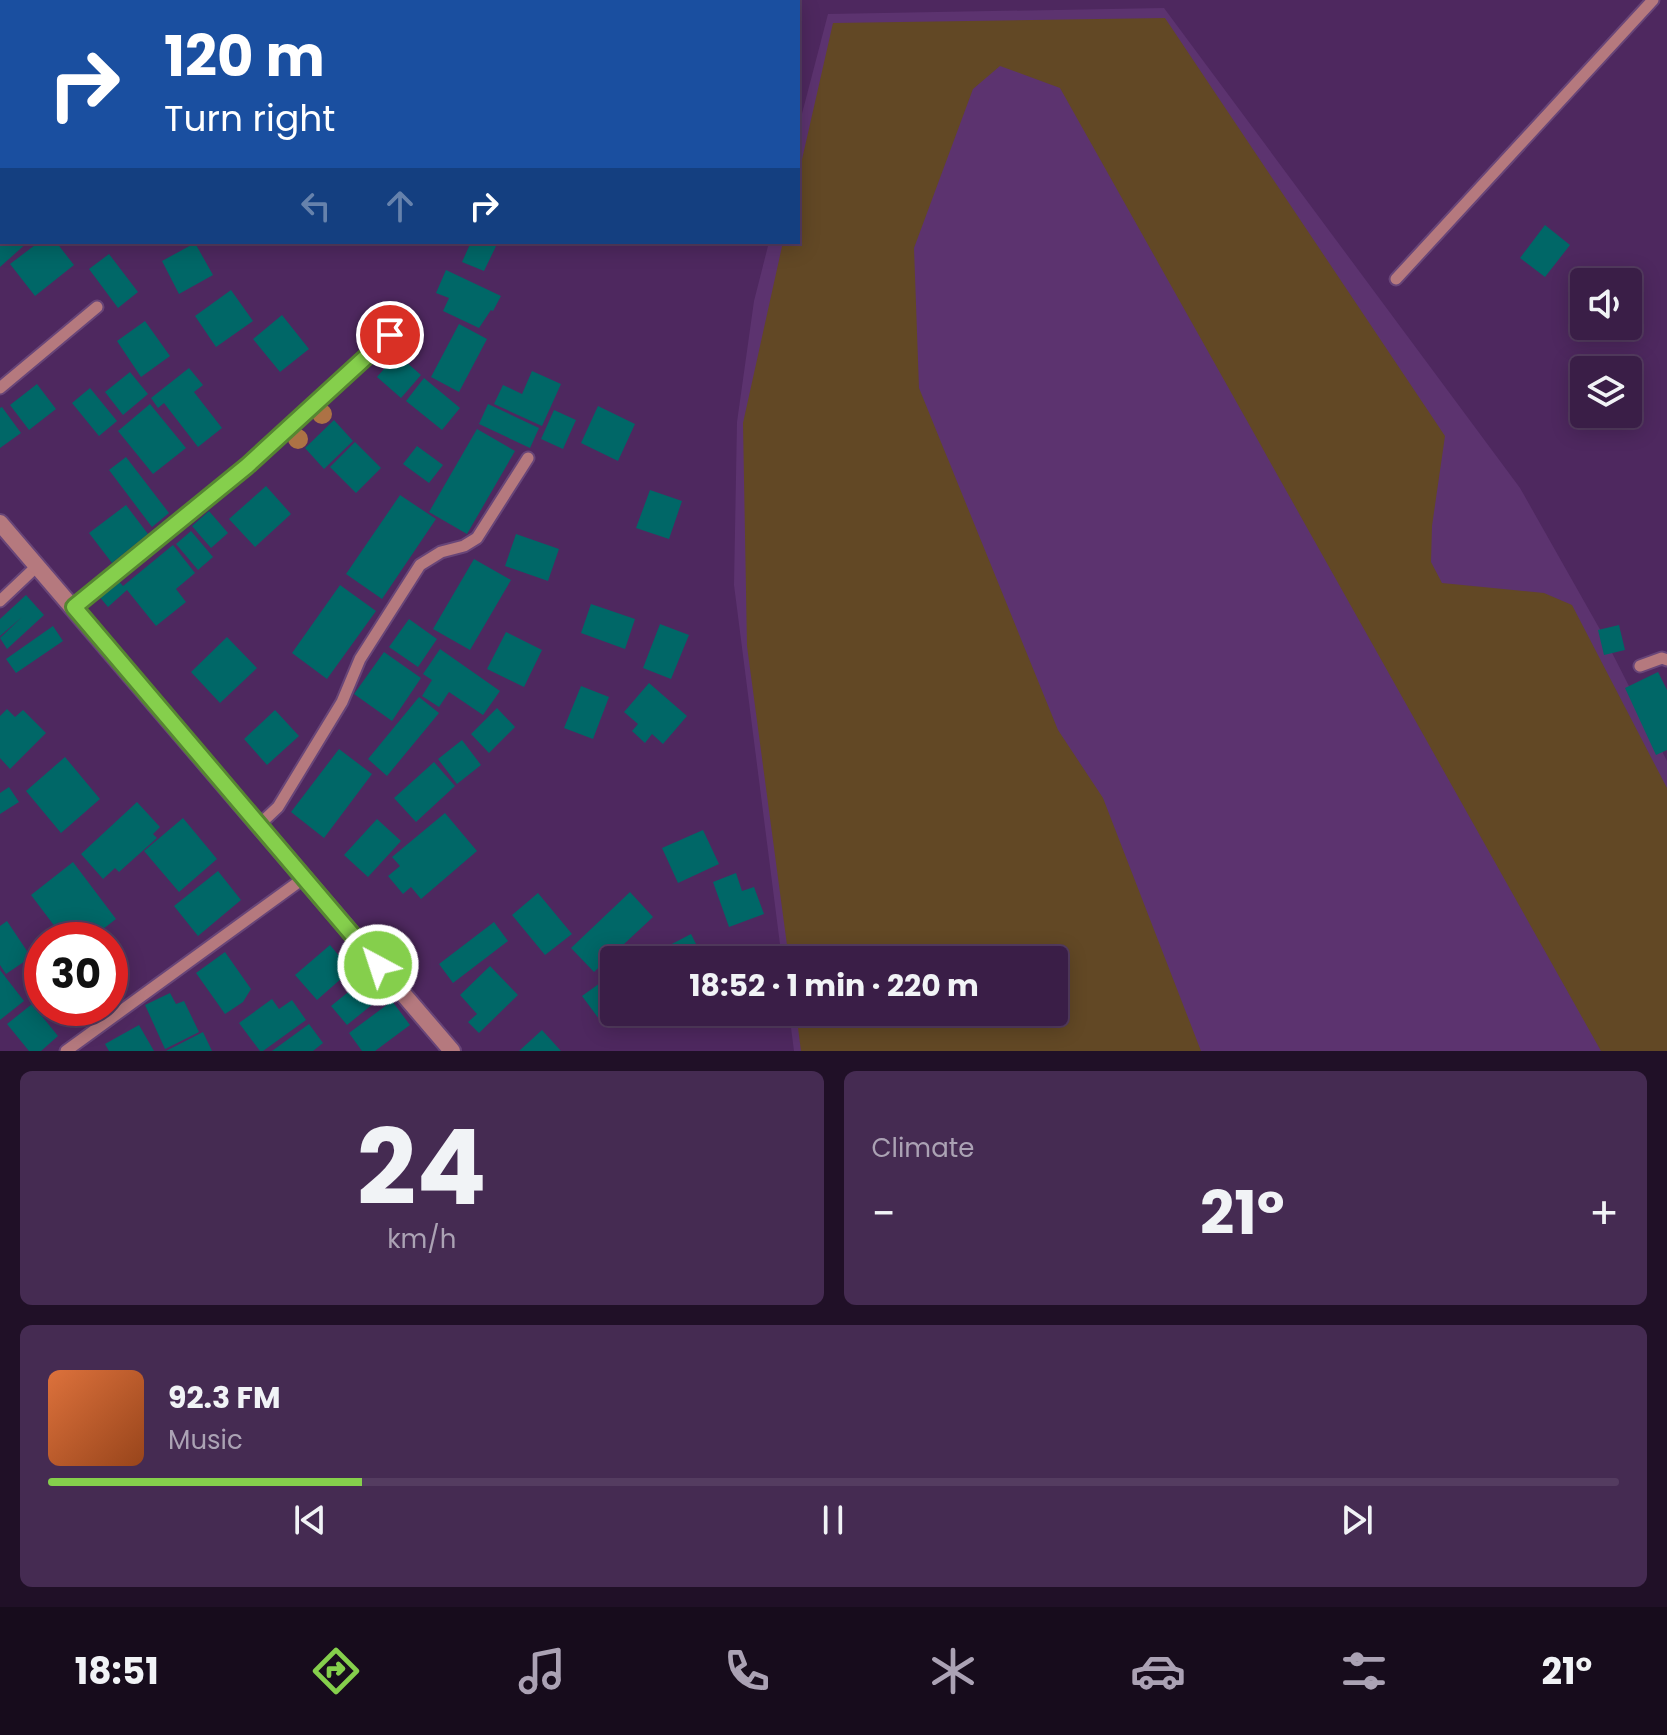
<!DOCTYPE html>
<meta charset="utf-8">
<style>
:root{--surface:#3a1e47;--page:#452b52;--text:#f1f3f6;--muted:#aba2b4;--line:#543c60;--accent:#85cf4c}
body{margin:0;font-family:Poppins,sans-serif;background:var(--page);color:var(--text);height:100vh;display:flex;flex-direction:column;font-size:30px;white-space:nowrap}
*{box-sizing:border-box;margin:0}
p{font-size:26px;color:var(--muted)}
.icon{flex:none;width:44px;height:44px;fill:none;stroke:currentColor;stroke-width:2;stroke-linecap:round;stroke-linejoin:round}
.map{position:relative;height:1051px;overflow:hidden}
.sheet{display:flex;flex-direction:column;gap:20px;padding:20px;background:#201027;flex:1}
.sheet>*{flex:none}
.hud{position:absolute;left:0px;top:0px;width:800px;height:244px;box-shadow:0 4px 20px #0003,0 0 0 2px var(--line);background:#1a4fa0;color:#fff;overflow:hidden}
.buttons{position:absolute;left:1570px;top:268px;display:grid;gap:16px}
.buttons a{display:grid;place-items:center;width:72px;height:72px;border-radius:8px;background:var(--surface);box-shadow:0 4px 20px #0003,0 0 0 2px var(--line);font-size:40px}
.speed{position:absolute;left:24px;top:922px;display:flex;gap:16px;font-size:40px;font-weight:700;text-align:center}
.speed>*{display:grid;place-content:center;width:104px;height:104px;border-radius:50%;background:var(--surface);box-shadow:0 4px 20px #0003,0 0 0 2px var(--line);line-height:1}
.speed .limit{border:12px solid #d22;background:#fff;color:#111}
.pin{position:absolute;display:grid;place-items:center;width:68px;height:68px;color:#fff;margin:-34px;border:4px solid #fff;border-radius:50%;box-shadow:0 2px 8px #0007}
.me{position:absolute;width:88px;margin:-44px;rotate:320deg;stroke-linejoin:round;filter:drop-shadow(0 0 6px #0008)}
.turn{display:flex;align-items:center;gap:28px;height:168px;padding:0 32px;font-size:36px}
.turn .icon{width:104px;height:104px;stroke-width:2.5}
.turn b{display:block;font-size:56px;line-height:68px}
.lanes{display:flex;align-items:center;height:76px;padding:0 32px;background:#0003;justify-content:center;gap:40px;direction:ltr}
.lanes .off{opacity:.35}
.big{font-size:60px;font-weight:700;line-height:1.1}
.sheet .widget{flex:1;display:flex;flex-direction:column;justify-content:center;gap:12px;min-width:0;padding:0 28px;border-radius:12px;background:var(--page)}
.sheet .dial{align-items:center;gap:0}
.dial b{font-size:104px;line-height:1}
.song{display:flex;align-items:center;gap:24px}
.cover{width:96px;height:96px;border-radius:12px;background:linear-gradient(135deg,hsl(20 70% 55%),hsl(20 70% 35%))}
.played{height:8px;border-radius:4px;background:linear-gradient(90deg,var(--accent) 20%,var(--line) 20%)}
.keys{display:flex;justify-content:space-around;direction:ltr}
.heat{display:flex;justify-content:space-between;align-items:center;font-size:44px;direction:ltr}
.sheet .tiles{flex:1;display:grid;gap:20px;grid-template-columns:1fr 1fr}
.widget:last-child{grid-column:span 2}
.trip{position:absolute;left:600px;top:946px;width:468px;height:80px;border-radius:8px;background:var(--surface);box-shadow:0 4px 20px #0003,0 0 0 2px var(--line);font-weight:700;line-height:80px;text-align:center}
.menu{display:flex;height:128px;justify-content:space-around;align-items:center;background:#170c1c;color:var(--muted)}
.menu .icon{width:56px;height:56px}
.menu .current{color:var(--accent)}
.menu b{font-size:36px;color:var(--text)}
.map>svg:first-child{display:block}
</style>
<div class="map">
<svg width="1667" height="1051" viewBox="0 0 1667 1051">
<rect width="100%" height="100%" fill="#4e285f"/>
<path fill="#5c336f" d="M1164,8L1520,488L1602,633L1667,761V1051H794L789,1012H1054V960H782L734,585L737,422L754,301L769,242H798V129L828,14Z"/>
<path fill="#624825" d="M1165,18L1445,436L1432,526L1431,562L1442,583L1544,593L1572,605L1667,788V1051H1601L1060,88L1000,66L973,89L914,248L919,388L1058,730L1103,798L1201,1051H801L796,1012H1054V960H789L747,646L743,423L783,242H798V177L833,23Z"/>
<path fill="#006767" d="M1545,225L1570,245L1545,277L1520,258Z
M0,242H28L0,267Z
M39,242H56L74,265L35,296L10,264Z
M471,242H498L484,271L462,262Z
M195,243L213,275L179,294L162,261Z
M109,254L138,292L118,308L89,269Z
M446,270L501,296L493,311L491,310L479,328L443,311L449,298L436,293Z
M231,290L253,321L216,347L195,316Z
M282,315L309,349L280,372L253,339Z
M145,321L170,356L141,377L117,341Z
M459,324L487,339L459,392L431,377Z
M397,354L421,375L401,398L377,377Z
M189,368L203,385L194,392L222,428L198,447L164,403L158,408L151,398Z
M532,371L561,384L542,426L494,404L503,385L522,394Z
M130,372L148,394L123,415L105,392Z
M424,378L460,408L442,430L406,401Z
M37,384L56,409L29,430L10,405Z
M90,388L117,421L99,436L72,403Z
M150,404L186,448L153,474L118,431Z
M488,404L539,428L530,448L479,424Z
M598,406L635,424L618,461L581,443Z
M2,407L21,433L0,448V408Z
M554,410L576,420L563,449L541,439Z
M334,420L353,441L324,469L305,448Z
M477,429L515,451L467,534L429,512Z
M355,442L381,468L356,493L330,467Z
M417,446L443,465L429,483L403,464Z
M126,457L169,513L152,527L109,470Z
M266,486L291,514L255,547L229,519Z
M650,490L682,501L669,539L636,528Z
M400,495L436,519L382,599L346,574Z
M126,505L148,534L112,563L89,533Z
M209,511L228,533L211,548L192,526Z
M191,531L213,557L198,570L176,544Z
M516,534L559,549L548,581L505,566Z
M173,545L195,573L176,589L186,602L156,626L127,590L108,607L98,595L116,578L123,586Z
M474,559L511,580L470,650L433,629Z
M340,585L376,611L327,679L292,653Z
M26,595L44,615L7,649L0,638L22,617L0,636V619Z
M591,604L635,619L625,649L581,633Z
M409,619L437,639L418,667L389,647Z
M660,624L689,635L671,679L643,668Z
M1619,625L1625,650L1604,655L1598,630Z
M53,626L63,641L16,673L6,659Z
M506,632L542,650L524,687L487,669Z
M227,637L257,668L220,703L191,672Z
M440,649L500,691L483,715L449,692L439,707L422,696L432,680L423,674Z
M384,652L421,678L392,721L354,694Z
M1658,672L1667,690V750L1656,755L1625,688Z
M649,683L687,716L663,744L652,734L645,743L632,731L638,724L624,712Z
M581,686L609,697L593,739L564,728Z
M419,697L439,713L387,776L368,759Z
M497,708L515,727L489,753L471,734Z
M7,709L15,717L23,710L46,733L10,769L0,758V716Z
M275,710L299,736L267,765L244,739Z
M462,740L481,765L457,784L438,759Z
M339,749L372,774L324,838L291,812Z
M65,757L100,799L61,833L26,791Z
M434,762L455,786L416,822L394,798Z
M9,787L19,802L0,814V793Z
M137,802L160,827L153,834L157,838L119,872L115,868L103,879L81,854Z
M445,813L477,851L421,899L411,887L403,894L388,876L400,866L392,857Z
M183,818L217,859L179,892L144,851Z
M377,819L401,841L368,877L344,855Z
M703,830L719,864L678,883L662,848Z
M73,862L116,919L89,940H65L31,895Z
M218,871L241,900L198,936L174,906Z
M736,873L742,891L754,887L764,914L729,927L713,882Z
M630,892L653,917L594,972L571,948Z
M538,893L572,934L545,955L512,915Z
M7,921L31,957L6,974L0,965V926Z
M494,922L508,941L453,983L439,964Z
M691,934L703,958L673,960L666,947Z
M110,945L128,968L110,983Z
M330,945L351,970L317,1000L295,975Z
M225,952L251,989L243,1002L225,1014L196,973Z
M490,966L518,995L479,1033L468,1022L477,1014L460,995Z
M0,970L24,1001L0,1020Z
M614,973V1012H617L602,1023L582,996Z
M368,976L384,995L347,1025L331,1006Z
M170,993L176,1004L184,1001L199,1032L165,1049L145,1005Z
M272,999L279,1009L292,1000L306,1020L263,1051H260L239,1023Z
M392,1001L410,1025L375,1051H362L349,1033Z
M32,1004L58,1036L41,1051H29L7,1024Z
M309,1024L323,1043L313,1051H272Z
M139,1025L154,1051H109L105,1044Z
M542,1030L561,1051H519Z
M203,1032L212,1051H166Z"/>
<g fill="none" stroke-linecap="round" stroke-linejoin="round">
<g stroke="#684578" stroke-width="15">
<path id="lane" d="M320,2L321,0
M1396,279L1653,0
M0,388L97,307
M0,601L37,566
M74,607L247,466L390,335
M1640,666L1662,658L1667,660
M259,825L278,807L342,702L360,659L420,565L441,552L464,546L477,538L528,458
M66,1051L304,878"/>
</g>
<g stroke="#684578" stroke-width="20">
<path id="street" d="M0,523L452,1051"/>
</g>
<use href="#lane" stroke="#b5797e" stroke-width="11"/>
<use href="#street" stroke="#b5797e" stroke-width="16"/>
</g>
<g fill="#ad7245">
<circle cx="322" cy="414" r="10"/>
<circle cx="298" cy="439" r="10"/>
</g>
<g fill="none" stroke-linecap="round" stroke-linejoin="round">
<g stroke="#568731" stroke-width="20">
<path id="route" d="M378,965L74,607L247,466L390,335"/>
</g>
<use href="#route" stroke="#85cf4c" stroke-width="14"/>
</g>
</svg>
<div class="buttons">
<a><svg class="icon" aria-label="sound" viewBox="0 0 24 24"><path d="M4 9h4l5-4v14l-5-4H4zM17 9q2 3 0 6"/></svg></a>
<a><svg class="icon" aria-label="layers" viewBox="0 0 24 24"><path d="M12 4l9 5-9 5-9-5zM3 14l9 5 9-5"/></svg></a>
</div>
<div class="speed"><div class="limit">30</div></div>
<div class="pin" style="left:390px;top:335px;background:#d93025"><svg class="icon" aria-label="arrive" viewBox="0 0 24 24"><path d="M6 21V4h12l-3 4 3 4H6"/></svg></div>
<svg class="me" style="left:378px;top:965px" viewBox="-20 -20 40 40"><circle r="17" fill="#85cf4c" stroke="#fff" stroke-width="3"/><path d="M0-11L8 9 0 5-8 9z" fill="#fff"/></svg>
<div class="trip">18:52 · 1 min · 220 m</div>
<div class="hud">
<div class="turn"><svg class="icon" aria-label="right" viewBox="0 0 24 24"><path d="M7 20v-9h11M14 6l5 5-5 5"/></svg><div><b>120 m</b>Turn right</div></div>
<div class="lanes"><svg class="icon off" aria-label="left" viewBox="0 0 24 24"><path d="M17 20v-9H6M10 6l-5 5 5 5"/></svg><svg class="icon off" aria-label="ahead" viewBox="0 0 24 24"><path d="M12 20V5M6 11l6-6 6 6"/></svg><svg class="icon" aria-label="right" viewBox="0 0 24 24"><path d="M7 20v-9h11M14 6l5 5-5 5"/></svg></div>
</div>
</div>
<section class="sheet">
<div class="tiles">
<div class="widget dial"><b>24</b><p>km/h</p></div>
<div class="widget"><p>Climate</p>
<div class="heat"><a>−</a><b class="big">21°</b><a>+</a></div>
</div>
<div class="widget">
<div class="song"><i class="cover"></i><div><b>92.3 FM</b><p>Music</p></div></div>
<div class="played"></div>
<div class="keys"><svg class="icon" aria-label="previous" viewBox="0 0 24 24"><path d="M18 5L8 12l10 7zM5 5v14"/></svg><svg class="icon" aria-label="pause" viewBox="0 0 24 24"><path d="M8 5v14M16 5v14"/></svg><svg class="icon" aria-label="next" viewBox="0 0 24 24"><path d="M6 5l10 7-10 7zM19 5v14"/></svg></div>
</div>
</div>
</section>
<nav class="menu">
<b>18:51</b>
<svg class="icon current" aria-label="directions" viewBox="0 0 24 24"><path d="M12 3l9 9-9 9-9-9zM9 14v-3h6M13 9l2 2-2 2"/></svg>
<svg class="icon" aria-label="music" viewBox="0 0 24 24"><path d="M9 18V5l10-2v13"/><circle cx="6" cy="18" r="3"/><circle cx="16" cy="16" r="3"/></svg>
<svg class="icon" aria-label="phone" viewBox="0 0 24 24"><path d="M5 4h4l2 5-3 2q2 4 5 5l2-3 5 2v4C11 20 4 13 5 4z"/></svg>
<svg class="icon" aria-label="climate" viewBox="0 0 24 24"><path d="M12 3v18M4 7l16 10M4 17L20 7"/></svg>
<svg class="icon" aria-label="car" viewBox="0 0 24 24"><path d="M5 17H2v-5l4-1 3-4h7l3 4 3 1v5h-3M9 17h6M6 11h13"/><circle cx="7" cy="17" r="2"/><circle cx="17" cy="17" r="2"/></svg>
<svg class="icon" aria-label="filters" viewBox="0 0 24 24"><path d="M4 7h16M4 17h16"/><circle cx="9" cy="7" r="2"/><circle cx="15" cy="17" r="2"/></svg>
<b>21°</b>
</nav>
